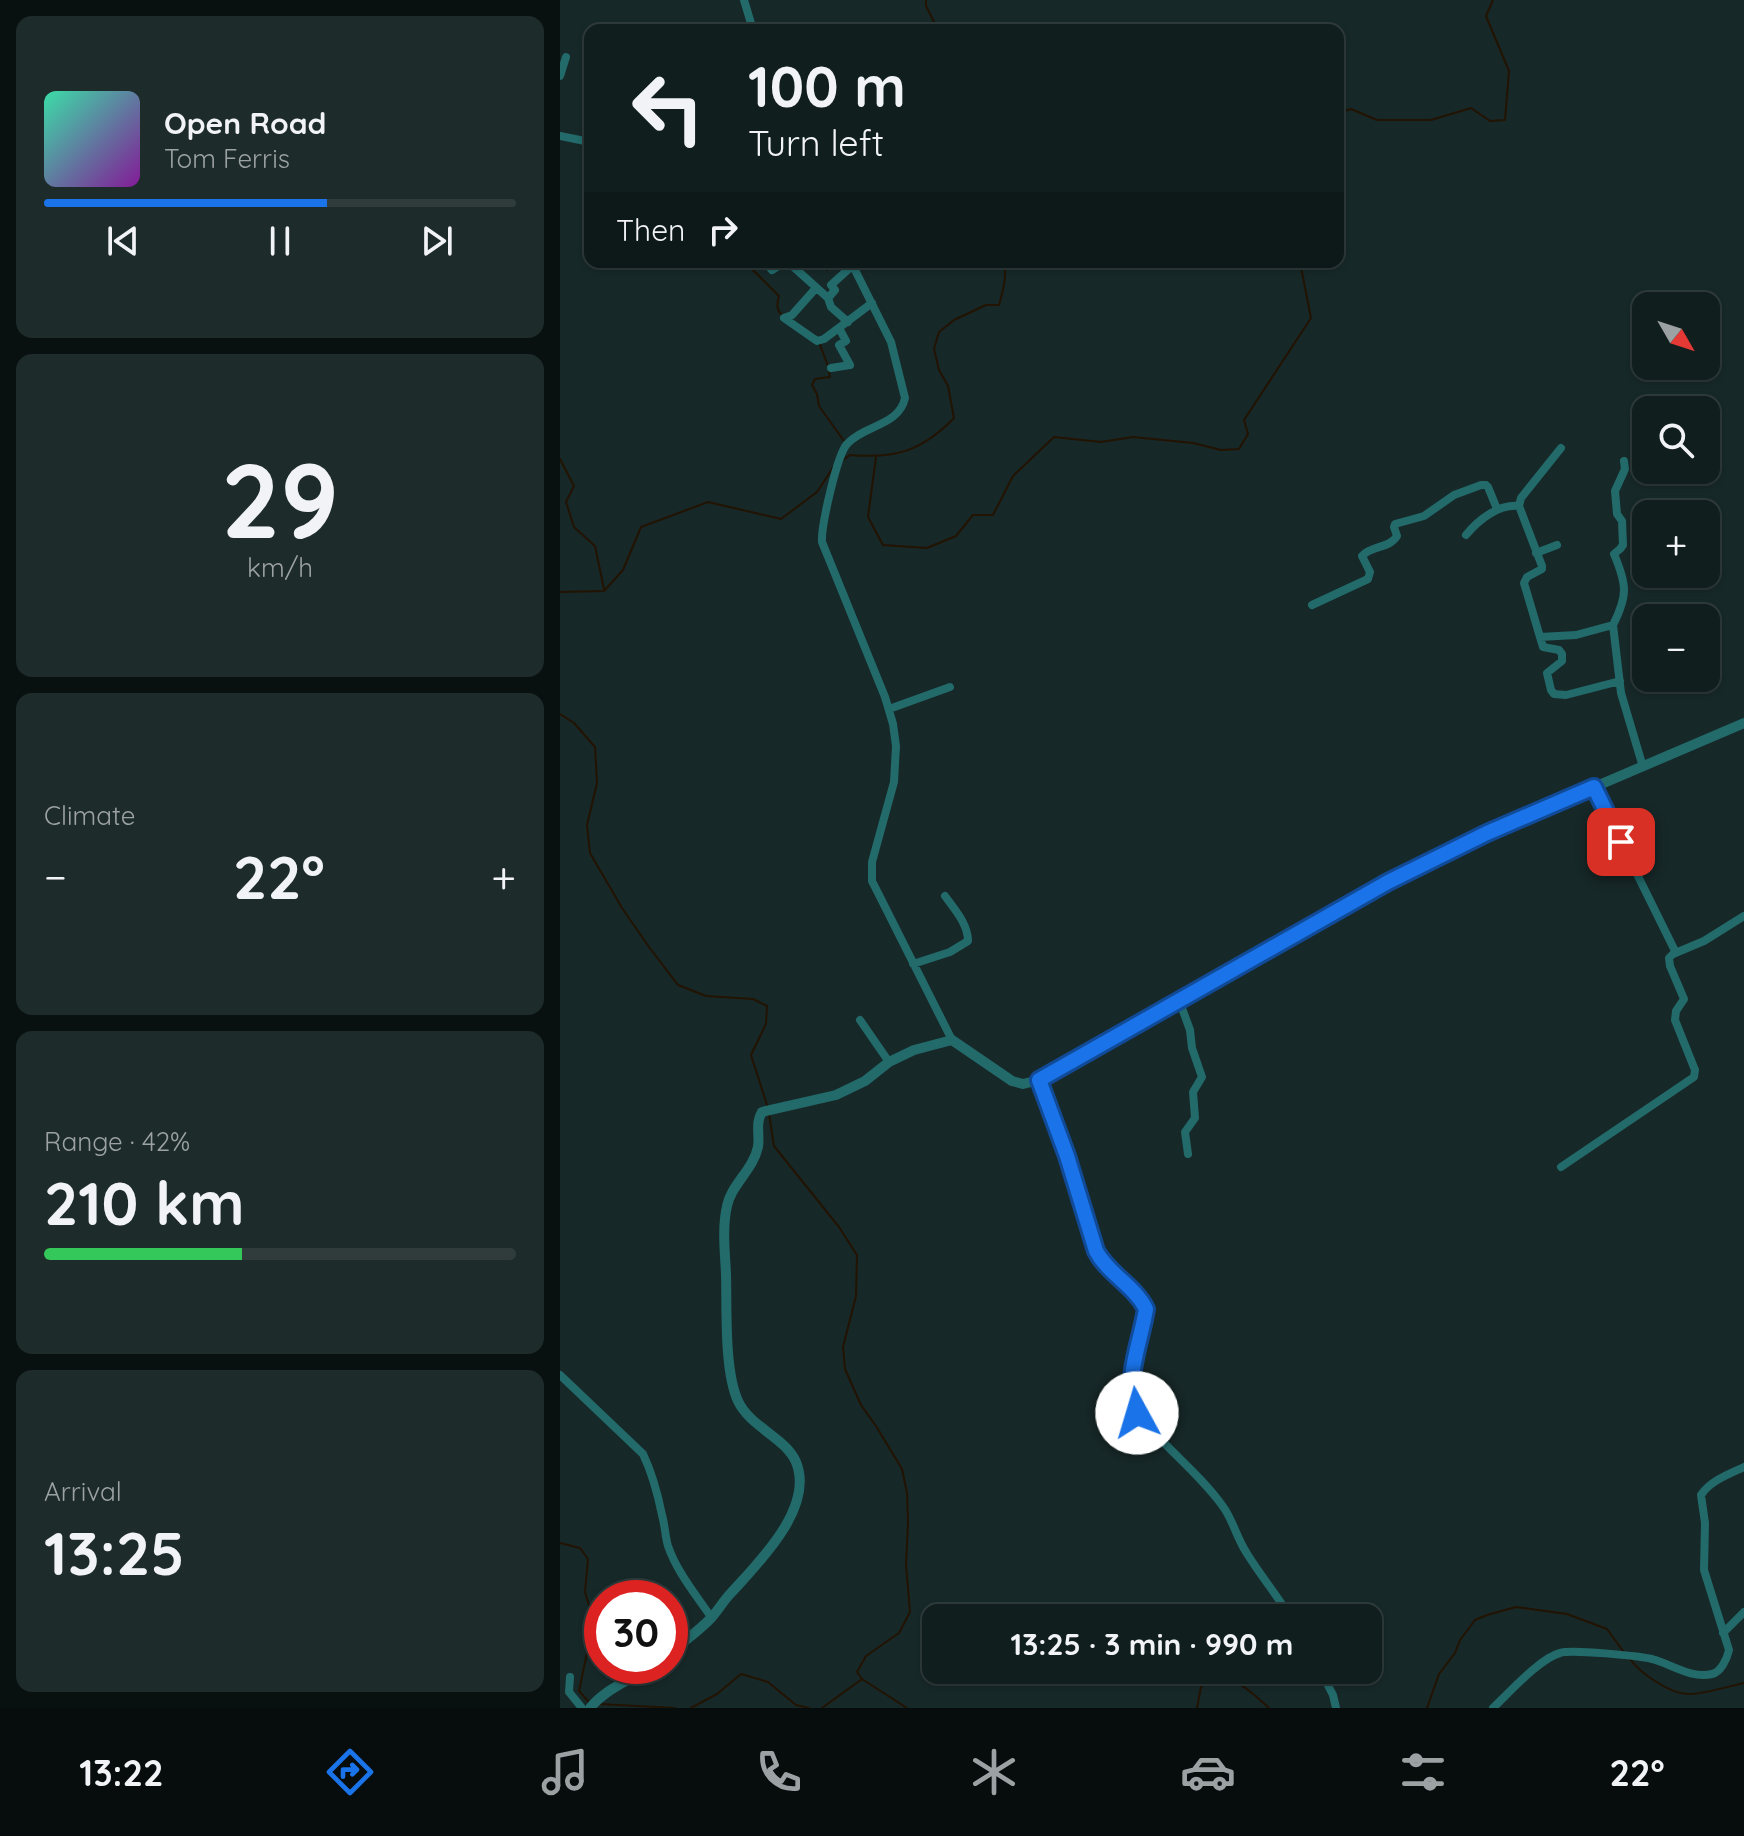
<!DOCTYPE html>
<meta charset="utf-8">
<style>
:root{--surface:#111e1e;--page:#1e2b2b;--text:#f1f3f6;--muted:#9ca2a4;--line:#303c3c;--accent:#1a73e8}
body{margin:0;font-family:Quicksand,sans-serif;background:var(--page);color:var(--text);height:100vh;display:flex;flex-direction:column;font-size:30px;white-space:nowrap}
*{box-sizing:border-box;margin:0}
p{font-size:26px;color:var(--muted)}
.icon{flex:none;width:44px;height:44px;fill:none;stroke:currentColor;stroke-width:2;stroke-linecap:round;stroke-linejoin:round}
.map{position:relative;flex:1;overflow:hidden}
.side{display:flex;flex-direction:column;gap:16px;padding:16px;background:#091010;width:560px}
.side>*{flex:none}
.guide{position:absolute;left:24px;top:24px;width:760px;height:244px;border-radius:16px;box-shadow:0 2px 6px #0004,0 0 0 2px var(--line);background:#111e1e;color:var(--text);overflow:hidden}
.needle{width:52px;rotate:129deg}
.tools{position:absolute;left:1072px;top:292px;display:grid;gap:16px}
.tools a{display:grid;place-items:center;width:88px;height:88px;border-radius:16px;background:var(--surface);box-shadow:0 2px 6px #0004,0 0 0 2px var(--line);font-size:40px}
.speed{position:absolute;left:24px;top:1580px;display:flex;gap:16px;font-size:40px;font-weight:700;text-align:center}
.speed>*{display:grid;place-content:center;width:104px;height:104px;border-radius:50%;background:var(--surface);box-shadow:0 2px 6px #0004,0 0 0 2px var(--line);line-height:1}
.speed .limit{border:12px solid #d22;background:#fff;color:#111}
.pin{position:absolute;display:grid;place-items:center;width:68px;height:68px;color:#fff;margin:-34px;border-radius:16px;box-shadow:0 4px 12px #0006}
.me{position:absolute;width:88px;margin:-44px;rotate:354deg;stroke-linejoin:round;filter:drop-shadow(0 0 6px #0008)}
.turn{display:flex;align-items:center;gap:28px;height:168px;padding:0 32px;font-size:36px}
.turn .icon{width:104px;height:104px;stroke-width:2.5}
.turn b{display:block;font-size:56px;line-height:68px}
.then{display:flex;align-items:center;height:76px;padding:0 32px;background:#0003;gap:16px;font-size:30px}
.big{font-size:60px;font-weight:700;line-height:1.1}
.side .card{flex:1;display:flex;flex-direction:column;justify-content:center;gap:12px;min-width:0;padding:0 28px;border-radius:16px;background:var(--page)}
.side .dial{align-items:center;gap:0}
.dial b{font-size:104px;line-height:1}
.song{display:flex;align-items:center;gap:24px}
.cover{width:96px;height:96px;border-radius:12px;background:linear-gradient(135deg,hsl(160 70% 55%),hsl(290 70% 35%))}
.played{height:8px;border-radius:4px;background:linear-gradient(90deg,var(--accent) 60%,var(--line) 60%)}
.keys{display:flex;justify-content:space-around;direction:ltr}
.heat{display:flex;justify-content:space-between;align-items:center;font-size:44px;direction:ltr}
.charge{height:12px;border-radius:6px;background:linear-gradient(90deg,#34c759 42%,var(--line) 0)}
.trip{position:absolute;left:362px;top:1604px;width:460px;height:80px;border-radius:16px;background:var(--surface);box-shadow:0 2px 6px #0004,0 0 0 2px var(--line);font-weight:700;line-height:80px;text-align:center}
.tab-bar{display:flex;height:128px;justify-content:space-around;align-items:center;background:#070c0c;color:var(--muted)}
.tab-bar .icon{width:56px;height:56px}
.tab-bar .on{color:var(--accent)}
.tab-bar b{font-size:36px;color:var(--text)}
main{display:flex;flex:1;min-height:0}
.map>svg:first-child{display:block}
</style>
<main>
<section class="side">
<div class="card">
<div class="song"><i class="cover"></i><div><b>Open Road</b><p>Tom Ferris</p></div></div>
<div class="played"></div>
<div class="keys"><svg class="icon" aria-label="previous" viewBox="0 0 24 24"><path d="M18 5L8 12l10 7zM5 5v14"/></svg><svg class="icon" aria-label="pause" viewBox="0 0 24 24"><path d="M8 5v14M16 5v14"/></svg><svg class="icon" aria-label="next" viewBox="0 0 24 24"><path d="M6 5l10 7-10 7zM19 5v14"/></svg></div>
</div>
<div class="card dial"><b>29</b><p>km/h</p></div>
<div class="card"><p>Climate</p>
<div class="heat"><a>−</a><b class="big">22°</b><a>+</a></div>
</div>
<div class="card"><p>Range · 42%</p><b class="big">210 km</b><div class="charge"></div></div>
<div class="card"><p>Arrival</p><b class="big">13:25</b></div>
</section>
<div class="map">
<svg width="1184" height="1708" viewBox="0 0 1184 1708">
<rect width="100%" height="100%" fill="#172828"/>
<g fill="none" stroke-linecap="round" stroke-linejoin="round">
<path stroke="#221303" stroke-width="2" d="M366,0V6L378,30
M778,113L791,109L817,120H871L911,108L930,121L945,120L949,71L926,16L933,0
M258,262L267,270L275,262
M189,266L219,296C217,302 216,309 221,314
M259,342L268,366
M269,372L270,377L255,379L252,385L257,394L259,406L284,441
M316,457L308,517L323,545L367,548L396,536L413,515H433L453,476L494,437L541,442L573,437L633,443L661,450L679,449L688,434L684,420L751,318L740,262
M0,459L14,486L6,502L14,527L35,546L44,589
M283,460L290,455C335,459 362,451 394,418L388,386L379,370L374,349L379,332L394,320L426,305H439C443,291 447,276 444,262
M0,592L44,591L63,570L81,527L148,502L221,519L257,492L274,466
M0,714L14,723L35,747L37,783L27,825L30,853L62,908L89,947L118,985L146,996L193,999L207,1006L206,1024L191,1055L208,1108
M209,1114L214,1146L279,1227L297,1255L296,1296L283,1347L285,1369L301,1405L316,1426L342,1469L347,1493L348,1522L346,1565L350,1612L339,1633L306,1656L297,1672L302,1679
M0,1543L20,1548L28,1559L25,1592L31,1612L28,1648L19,1691L29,1702
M1070,1659C1080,1673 1110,1694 1128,1694C1141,1695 1170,1686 1184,1683
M39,1704L115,1708
M131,1708L157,1694L181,1674L208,1682L236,1705L249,1708
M262,1708L302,1679L347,1708
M637,1708L641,1687L650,1678C677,1676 691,1692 709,1708
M867,1708L879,1674L895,1653L900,1640L915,1620L927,1615L956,1607L1007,1614L1047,1629L1063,1651"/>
<path stroke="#236a6b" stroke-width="8" d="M184,0L193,30
M0,76L6,57
M0,136L30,142
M187,262L190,264L194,262
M205,262L212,270L225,262
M228,262L268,298
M291,262L331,342L345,398C339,426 304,425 287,444C277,455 261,526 262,542L325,697L333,724L336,746L334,782L312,862V881L392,1040
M256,288L232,315L224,318L257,341L264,339L312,303
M288,322L271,307L268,298L275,290L271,285L293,265
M271,368L290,365L279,345L286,341L279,328
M959,506L961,498L1001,448
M906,535C919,519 939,504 959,506L982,566V569L967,577L964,583L980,637L1016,635L1053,625L1061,693L1083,767
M976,553L997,545
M752,605L808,579L810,572L802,556C812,545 829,549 837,536L834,527L835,524L864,516L894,495L921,485H926L928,487L937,509
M1053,625C1068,595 1067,585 1054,554L1060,549L1063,545L1062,521L1057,514L1055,491L1065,469L1064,461
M980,637L983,647L999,650L1002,654V661L987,673L991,690L994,694L1006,695L1060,681
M329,709L390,687
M1034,787L1116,953
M353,964L390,952L408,941C408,924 395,910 385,896
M619,1000L630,1030L632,1048L642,1077L633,1092L635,1118L625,1132L628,1154
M300,1020L329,1062
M479,1080L507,1156L536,1251C548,1274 575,1286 586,1309C581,1338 565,1377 574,1406C578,1416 586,1423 593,1431C616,1457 644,1479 664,1508C673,1521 677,1538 686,1552C700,1575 717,1595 731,1618
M1001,1167L1134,1077L1135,1070L1115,1020L1116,1011L1124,999L1110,966L1109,958L1113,954L1144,941L1184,916
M0,1375L83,1454C92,1473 98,1495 102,1515C105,1525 105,1536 108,1546C117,1572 136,1595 151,1617
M1163,1633L1184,1612
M760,1670L773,1695L776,1708
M10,1677L9,1692L22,1708
M933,1708C948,1694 980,1658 1000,1653C1011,1649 1079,1656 1092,1659C1111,1664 1131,1679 1152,1674C1161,1672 1167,1659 1169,1650L1144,1570L1145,1523L1141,1495C1150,1481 1169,1474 1184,1467"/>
<path stroke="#236a6b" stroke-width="10" d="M110,1652C125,1641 140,1630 152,1617C159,1609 164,1600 171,1593C198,1563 255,1508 236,1462C226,1438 190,1427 178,1401C164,1371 167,1307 166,1274C165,1252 162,1228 167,1206C171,1185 193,1170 198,1147C200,1135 195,1123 202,1112L276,1095L305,1081L329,1062L354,1050L392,1040L452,1081L463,1084L479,1080L828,882L927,833L1184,723
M30,1708C46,1688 70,1681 90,1666"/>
</g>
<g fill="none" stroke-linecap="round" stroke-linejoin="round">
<g stroke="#114b97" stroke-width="20">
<path id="route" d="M577,1413C563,1380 581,1342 586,1309C575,1286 548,1274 536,1251L507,1156L479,1080L828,882L927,833L1034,787L1061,842"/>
</g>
<use href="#route" stroke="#1a73e8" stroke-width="14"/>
</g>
</svg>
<div class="tools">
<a><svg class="needle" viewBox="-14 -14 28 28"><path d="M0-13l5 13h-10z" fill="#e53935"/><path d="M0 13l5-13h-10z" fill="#9ca2a4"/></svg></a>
<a><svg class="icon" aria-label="search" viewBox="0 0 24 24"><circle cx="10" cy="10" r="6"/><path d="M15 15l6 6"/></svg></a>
<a>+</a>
<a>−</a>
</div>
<div class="speed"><div class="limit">30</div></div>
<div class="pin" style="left:1061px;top:842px;background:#d93025"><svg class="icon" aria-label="arrive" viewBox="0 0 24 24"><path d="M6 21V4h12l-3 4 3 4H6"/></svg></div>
<svg class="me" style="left:577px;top:1413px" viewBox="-20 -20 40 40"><circle r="19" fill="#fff"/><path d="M0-13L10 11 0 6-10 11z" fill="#1a73e8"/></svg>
<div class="trip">13:25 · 3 min · 990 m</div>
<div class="guide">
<div class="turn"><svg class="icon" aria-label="left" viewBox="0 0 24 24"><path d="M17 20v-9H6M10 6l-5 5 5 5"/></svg><div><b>100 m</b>Turn left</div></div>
<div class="then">Then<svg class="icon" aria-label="right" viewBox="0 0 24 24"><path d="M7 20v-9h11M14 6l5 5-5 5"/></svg></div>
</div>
</div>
</main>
<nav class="tab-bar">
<b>13:22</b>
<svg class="icon on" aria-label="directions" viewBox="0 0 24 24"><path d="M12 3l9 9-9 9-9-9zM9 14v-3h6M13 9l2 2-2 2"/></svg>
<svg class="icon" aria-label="music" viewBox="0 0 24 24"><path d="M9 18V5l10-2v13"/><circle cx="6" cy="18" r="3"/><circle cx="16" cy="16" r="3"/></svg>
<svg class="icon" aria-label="phone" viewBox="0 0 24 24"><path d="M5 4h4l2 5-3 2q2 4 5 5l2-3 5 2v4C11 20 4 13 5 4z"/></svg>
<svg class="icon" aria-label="climate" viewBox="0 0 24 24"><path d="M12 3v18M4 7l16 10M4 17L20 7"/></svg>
<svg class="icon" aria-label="car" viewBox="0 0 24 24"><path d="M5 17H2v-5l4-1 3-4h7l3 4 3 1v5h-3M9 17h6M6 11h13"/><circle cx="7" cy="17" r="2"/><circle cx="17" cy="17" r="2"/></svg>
<svg class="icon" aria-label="filters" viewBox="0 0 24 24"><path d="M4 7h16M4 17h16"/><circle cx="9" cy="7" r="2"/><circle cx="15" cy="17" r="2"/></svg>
<b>22°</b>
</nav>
